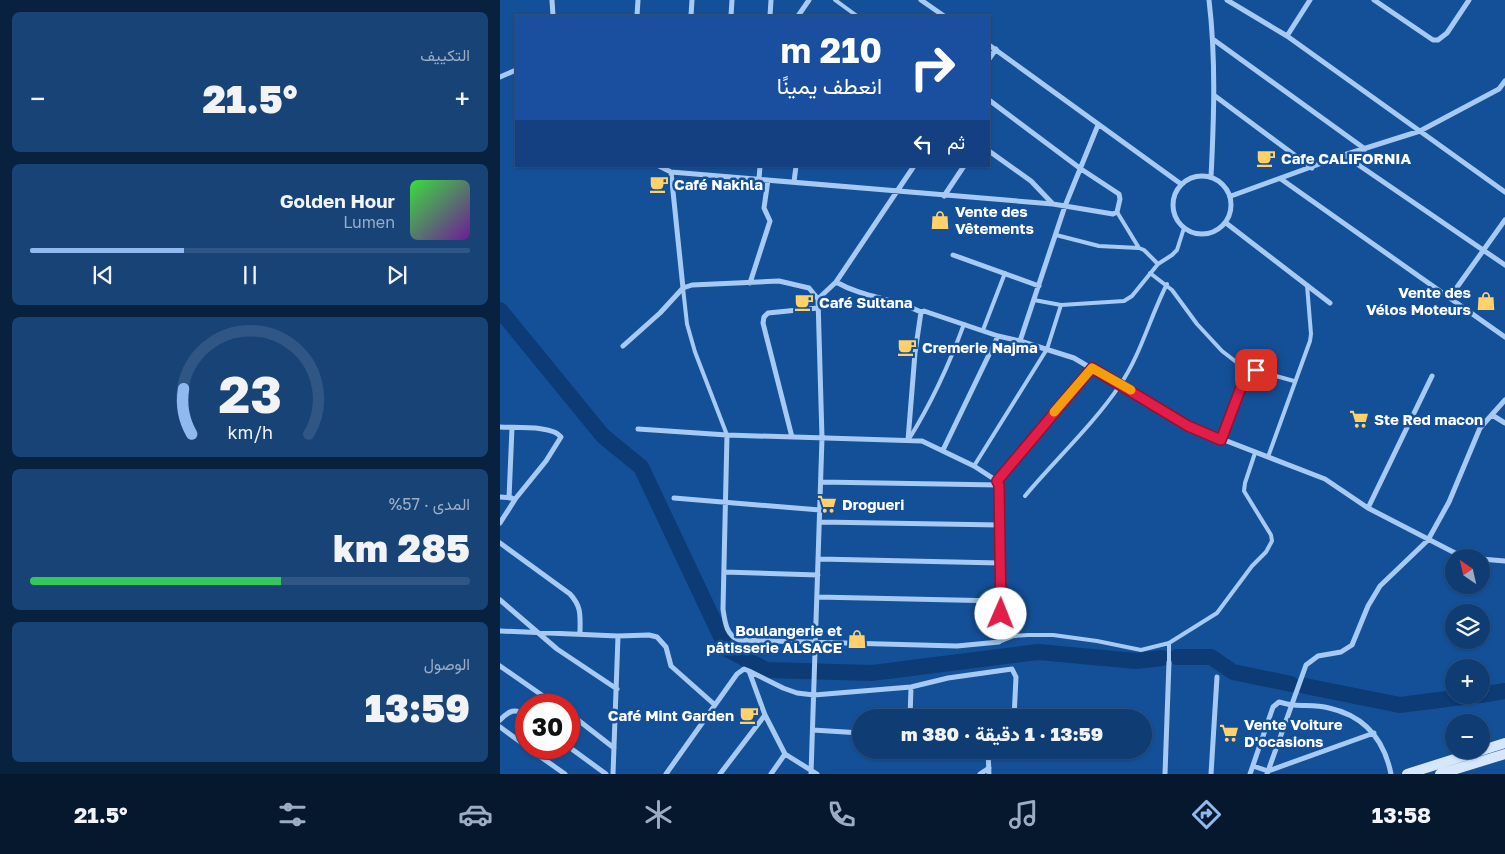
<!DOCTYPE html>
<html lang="ar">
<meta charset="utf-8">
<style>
:root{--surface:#0f3c72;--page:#184377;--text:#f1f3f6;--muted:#9badc4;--line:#2f5684;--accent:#90b9f0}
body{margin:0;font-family:"Golos Text",Vazirmatn,sans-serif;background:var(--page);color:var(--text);direction:rtl;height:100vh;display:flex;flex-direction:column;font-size:19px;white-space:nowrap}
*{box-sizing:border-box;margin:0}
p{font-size:16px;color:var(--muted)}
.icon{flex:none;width:28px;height:28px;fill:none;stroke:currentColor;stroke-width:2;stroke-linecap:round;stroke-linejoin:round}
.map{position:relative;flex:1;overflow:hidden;direction:ltr}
.drawer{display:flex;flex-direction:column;gap:12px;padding:12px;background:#08213f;width:500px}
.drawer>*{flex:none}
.hud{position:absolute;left:15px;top:15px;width:475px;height:152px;border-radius:0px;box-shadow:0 1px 4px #0004,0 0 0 1px var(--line);direction:rtl;background:#1a4fa0;color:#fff;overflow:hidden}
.needle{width:32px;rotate:326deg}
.tools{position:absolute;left:945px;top:549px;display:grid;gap:10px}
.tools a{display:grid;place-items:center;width:45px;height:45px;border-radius:50%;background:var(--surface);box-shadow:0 1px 4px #0004,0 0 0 1px var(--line);font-size:25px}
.speed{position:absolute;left:15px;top:694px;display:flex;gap:10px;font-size:25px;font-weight:700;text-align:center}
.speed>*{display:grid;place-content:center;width:65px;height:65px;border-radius:50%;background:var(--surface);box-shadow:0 1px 4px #0004,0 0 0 1px var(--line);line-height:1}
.speed .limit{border:8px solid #d22;background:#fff;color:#111}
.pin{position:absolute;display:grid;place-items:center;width:42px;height:42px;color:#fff;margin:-21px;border-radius:10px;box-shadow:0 2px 8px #0006}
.me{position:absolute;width:55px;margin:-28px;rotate:1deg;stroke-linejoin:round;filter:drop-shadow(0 0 4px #0008)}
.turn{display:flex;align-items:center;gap:18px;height:105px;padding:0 25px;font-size:22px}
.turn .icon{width:65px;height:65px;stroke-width:2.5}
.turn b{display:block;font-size:35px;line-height:42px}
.then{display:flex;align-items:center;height:48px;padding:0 25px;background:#0003;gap:10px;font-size:19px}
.big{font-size:38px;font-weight:800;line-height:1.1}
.drawer .tile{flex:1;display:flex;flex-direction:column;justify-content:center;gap:8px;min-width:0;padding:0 18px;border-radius:8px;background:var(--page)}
.drawer .dial{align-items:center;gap:0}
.dial svg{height:130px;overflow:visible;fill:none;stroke:var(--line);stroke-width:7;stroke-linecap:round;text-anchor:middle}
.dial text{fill:var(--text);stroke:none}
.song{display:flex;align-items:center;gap:15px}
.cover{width:60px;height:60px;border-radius:8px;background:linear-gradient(135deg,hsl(120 70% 55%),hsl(280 70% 35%))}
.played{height:5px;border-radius:2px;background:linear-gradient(90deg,var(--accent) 35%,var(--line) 35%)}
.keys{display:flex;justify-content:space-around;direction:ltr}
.heat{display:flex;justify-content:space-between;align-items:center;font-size:28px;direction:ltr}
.charge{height:8px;border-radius:4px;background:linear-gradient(90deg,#34c759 57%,var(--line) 0)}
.trip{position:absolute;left:352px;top:709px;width:300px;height:50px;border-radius:25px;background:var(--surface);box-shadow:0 1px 4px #0004,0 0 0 1px var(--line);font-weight:800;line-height:50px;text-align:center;direction:rtl}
.menu{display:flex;height:80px;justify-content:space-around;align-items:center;background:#06182e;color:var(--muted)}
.menu .icon{width:35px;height:35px}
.menu .active{color:var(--accent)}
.menu b{font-size:22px;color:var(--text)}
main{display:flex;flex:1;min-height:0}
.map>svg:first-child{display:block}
</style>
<main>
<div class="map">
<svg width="1005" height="774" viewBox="0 0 1005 774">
<rect width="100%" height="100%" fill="#145098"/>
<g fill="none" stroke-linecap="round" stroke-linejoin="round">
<path stroke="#0c3b75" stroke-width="16" d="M0,310L103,436L141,467L227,649L266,670L372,673L538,652L636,661L662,658
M677,657H711L733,672L791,684
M805,686L900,705L978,695
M981,695L1005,691"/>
<path stroke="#a6caf3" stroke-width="4" d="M335,0L357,16
M617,212L639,248
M556,235L599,246L639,248L644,250L658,264
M650,273L672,290L697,324L722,351L748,371
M183,288L187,324L195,352L227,435
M534,300L561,305L624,301L632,296L658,264L672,255L677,250L684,228
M483,330L505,273
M409,439C432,402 449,365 464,324
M721,440L748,371L751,369L794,381
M768,457L810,341L811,334L807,285
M474,466L547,349L561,305
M525,496C556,459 593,425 620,385C641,354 650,317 667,284
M499,642L514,636L528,635H553L597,641L641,650L669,643L717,613L752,566L766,552L772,541L771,535L744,491L745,483L755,453
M669,643V662"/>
<path stroke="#a6caf3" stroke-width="5" d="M52,0L53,16
M421,0L444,16
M709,0C716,59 714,117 711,177
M727,0L787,36L1005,192
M874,0L933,40H938L947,33L969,0
M137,16L138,0
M191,16L192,0
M231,16L232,0
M270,16L271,0
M298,16L309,0
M787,36L810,0
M714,40L865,149
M489,45L681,184
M489,59L496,49
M0,77L16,70
M715,96L812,168
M598,125L565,206L520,341L574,358L688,426L825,479L868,508L957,554L968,558
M489,151L531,181L552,203
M844,155L1005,265
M159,166L171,172L183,288
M171,172L553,204L613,214L617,212L620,199L619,194L581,169L489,100
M673 205a29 29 0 1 1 58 0a29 29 0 1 1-58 0Z
M259,179L260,166
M781,179L1005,337
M294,182L296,166
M444,196L464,166
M731,196L844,155L920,131L999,89L1005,81
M726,223L830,303
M453,255L539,286
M336,282C364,298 393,298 421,312
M250,283L270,221L264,208L268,180
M950,297L1005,220
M318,299L336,282L414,166
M123,346L160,313L183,288L192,285L279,281L309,288L318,299L322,438L311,774
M992,415L1005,423
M0,427C14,428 53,425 61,437L46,461L16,498L0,523
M138,429L227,435L422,441L474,466L497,481L499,485L501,601L499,642L457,646L239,640C226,635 225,622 223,609L227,435
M292,437L263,323L264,317L268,313L318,308
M408,440L415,353L421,312L424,311L498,336L520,341
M443,450L498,336
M497,481L592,367
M321,482L499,485
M0,497L12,498
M9,498L12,428
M174,498L320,510
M868,508L932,376
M320,522L500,525
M0,543L70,594C82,607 80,616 80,633
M319,559L500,563
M981,559L1005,561
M224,572L318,575
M317,597L501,601
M0,600L57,649L117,689
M0,631L118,636L149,635L157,637L166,647L171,666L215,705
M0,666L56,705
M249,671L283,688L297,693L314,695L411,687L448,678L512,669L516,677L514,718
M69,713L114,748
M410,718L411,687
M0,720C9,711 15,707 26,716
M0,727L26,746
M313,730L361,733
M69,747L106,774
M28,748L65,774
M488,750L489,774
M753,766L768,771L874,733
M113,774L118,636
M166,774L237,674L244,669L249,671L265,715L285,754L317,774
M220,774L265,715
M271,774L285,754
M480,774L489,768
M665,774L669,662
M711,774L717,677
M750,774L773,707L779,702C784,703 789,705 794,705C806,706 817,705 829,708C865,716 884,739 891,774
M767,774L806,665L818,656L841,652L852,645L868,606L880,586L928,540L949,502L980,428L1005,400"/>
<path stroke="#d6e7fc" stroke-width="10" d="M907,774L1005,743
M940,774L1005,754"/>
</g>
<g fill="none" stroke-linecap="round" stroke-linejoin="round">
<g stroke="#92132f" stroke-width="12">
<path id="route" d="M501,614L499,485L497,481L592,368L688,426L721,440L746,374L751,369L756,370"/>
</g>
<use href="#route" stroke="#e11d48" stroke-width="9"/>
<path stroke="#f59e0b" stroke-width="9" d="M554,412L592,368L631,390"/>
</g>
<defs>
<g id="cafe-bare" transform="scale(1.5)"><path d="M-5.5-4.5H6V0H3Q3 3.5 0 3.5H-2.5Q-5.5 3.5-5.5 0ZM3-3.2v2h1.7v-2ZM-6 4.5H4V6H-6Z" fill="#ffd168" stroke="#145098" stroke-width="2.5" paint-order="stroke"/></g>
<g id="shop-bare" transform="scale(1.5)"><path d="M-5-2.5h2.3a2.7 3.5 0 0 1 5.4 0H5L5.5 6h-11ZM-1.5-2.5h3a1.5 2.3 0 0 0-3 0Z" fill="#ffd168" stroke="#145098" stroke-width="2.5" paint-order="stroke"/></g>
<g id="supermarket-bare" transform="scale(1.5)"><path d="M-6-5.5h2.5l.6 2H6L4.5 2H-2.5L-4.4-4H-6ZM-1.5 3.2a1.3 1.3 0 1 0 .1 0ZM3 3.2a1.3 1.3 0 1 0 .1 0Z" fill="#ffd168" stroke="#145098" stroke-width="2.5" paint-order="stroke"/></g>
</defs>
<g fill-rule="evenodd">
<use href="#cafe-bare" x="766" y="158"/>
<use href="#cafe-bare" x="159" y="184"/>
<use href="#shop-bare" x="440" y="220"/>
<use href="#shop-bare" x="986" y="301"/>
<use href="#cafe-bare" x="304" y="302"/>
<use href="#cafe-bare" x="407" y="347"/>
<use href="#supermarket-bare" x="859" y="419"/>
<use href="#supermarket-bare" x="327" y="504"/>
<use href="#shop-bare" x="357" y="639"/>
<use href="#cafe-bare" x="249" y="715"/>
<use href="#supermarket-bare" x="729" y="733"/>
</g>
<g text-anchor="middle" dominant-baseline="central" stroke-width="5" stroke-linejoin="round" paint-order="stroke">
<g font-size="15" font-weight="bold" fill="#fff" stroke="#145098" text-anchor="start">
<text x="781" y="158">Cafe CALIFORNIA</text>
<text x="174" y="184">Café Nakhla</text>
<text x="455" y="211">Vente des<tspan x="455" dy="17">Vêtements</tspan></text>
<text x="971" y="292" text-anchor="end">Vente des<tspan x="971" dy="17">Vélos Moteurs</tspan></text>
<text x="319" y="302">Café Sultana</text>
<text x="422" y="347">Cremerie Najma</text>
<text x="874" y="419">Ste Red macon</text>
<text x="342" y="504">Drogueri</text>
<text x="342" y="630" text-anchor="end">Boulangerie et<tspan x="342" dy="17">pâtisserie ALSACE</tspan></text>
<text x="234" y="715" text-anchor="end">Café Mint Garden</text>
<text x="744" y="724">Vente Voiture<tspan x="744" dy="17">D'ocasions</tspan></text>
</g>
</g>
</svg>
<div class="tools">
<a><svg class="needle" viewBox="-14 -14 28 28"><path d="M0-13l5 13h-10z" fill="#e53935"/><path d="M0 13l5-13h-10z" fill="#9badc4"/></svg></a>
<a><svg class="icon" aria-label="layers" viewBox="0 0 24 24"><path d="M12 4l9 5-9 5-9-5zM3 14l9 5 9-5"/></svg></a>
<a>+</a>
<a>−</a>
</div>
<div class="speed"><div class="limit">30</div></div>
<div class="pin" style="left:756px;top:370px;background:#d93025"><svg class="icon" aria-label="arrive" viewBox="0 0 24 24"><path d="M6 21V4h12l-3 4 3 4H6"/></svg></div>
<svg class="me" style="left:501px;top:614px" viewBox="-20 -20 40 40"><circle r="19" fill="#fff"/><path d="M0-13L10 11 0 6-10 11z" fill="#e11d48"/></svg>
<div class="trip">13:59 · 1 دقيقة · 380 m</div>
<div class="hud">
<div class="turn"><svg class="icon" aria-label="right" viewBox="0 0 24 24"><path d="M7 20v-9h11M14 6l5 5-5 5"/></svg><div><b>210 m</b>انعطف يمينًا</div></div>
<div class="then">ثم<svg class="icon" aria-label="left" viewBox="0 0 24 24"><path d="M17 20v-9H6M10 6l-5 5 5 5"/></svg></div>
</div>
</div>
<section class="drawer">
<div class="tile"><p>التكييف</p>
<div class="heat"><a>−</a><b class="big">21.5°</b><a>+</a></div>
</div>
<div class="tile">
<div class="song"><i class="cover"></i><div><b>Golden Hour</b><p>Lumen</p></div></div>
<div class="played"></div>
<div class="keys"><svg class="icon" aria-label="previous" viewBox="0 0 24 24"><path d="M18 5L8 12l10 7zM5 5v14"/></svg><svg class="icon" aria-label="pause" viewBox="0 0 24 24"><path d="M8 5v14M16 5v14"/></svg><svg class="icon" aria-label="next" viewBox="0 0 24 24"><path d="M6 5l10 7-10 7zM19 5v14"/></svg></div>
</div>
<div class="tile dial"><svg viewBox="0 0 100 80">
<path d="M14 69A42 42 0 1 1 86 69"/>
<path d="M14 69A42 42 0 0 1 9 41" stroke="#90b9f0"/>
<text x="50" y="56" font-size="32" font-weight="700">23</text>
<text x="50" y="72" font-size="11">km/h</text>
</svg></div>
<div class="tile"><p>المدى · 57%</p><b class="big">285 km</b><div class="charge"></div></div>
<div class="tile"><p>الوصول</p><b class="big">13:59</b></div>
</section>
</main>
<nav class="menu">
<b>13:58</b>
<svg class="icon active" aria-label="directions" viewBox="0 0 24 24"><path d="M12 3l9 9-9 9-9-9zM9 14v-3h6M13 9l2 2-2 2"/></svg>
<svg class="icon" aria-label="music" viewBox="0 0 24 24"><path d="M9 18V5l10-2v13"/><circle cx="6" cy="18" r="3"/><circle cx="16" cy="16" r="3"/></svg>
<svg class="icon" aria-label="phone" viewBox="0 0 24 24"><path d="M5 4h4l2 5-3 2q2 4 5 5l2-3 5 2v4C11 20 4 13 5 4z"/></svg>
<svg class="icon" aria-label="climate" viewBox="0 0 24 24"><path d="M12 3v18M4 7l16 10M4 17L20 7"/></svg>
<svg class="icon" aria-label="car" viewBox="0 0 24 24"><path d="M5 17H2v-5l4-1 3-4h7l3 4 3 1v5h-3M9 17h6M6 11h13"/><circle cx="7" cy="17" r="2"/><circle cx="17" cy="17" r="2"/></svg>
<svg class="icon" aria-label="filters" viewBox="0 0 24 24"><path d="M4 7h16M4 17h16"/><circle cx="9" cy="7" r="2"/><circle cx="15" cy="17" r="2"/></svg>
<b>21.5°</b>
</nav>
